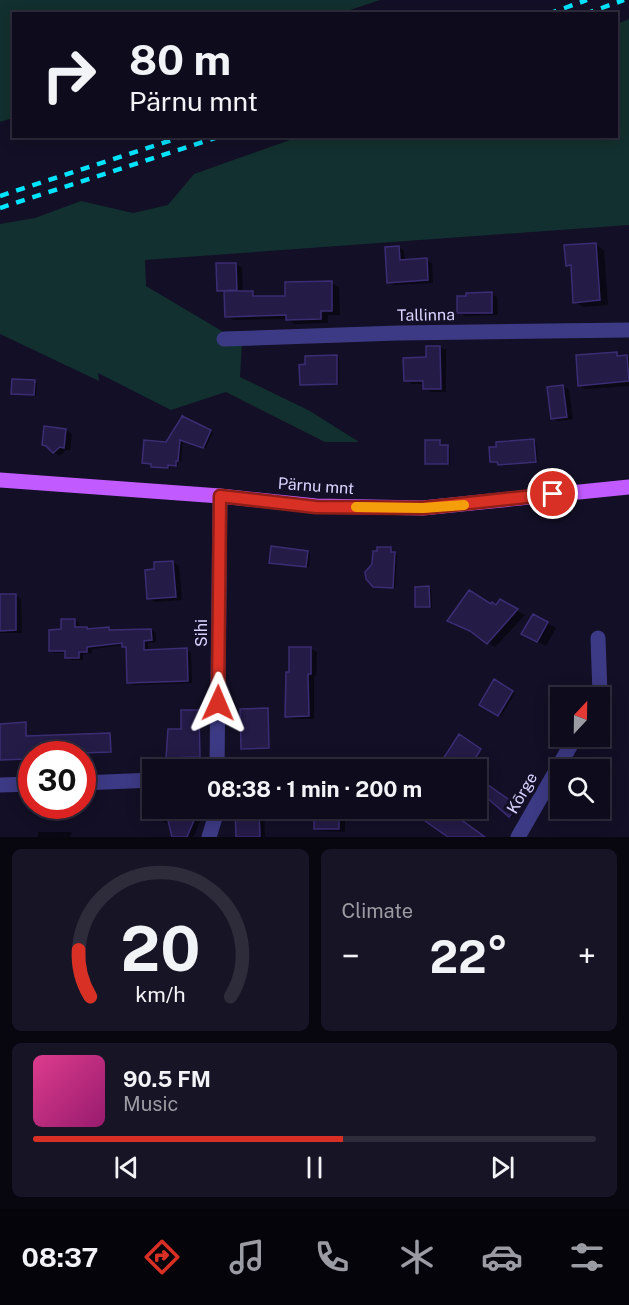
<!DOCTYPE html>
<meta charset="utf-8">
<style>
:root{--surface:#0e0b1c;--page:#171425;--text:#f1f3f6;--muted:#9b9ba3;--line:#2e2b3b;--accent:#d93025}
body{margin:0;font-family:"Public Sans",sans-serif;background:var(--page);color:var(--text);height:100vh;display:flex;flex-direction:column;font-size:22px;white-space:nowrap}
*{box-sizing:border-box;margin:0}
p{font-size:20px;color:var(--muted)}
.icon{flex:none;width:33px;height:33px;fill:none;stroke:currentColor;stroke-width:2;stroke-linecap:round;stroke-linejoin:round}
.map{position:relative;height:837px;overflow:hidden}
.panel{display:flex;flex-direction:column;gap:12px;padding:12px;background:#08060f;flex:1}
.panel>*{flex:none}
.top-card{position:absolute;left:12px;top:12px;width:606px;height:126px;border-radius:0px;box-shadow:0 3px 15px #0003,0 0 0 2px var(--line);background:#0e0b1c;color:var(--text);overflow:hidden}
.needle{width:39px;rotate:22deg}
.tools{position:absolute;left:550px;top:687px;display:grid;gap:12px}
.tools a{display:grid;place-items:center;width:60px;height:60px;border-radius:0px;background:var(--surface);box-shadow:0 3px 15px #0003,0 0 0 2px var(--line);font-size:30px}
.speed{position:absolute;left:18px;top:741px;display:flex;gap:12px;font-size:30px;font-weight:700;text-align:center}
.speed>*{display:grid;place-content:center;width:78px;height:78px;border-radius:50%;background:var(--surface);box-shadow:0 3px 15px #0003,0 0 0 2px var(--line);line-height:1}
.speed .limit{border:9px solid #d22;background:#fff;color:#111}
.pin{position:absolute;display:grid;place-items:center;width:51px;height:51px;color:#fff;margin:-26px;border:3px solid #fff;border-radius:50%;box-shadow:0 2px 6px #0007}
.me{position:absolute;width:66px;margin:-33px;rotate:1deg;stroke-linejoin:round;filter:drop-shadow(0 0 4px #0008)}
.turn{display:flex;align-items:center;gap:21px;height:126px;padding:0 18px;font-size:27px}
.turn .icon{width:78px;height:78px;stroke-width:2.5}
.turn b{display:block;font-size:42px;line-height:51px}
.big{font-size:45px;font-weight:700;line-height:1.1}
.panel .widget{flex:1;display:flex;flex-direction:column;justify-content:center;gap:9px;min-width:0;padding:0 21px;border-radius:9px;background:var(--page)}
.panel .dial{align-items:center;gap:0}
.dial svg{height:156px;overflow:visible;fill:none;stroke:var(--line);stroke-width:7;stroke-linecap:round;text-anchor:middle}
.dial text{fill:var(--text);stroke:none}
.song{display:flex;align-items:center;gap:18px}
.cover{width:72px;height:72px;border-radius:9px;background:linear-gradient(135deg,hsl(330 70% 55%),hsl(320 70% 35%))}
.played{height:6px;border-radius:3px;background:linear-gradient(90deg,var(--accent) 55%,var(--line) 55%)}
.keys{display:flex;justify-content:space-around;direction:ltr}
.heat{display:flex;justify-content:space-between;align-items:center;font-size:33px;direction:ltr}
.panel .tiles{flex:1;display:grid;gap:12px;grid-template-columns:1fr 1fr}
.widget:last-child{grid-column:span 2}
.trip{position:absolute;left:142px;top:759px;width:345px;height:60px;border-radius:0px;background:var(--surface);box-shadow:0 3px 15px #0003,0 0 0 2px var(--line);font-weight:700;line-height:60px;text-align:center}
.tabs{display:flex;height:96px;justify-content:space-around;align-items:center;background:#06040b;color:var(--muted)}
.tabs .icon{width:42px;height:42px}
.tabs .active{color:var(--accent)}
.tabs b{font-size:27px;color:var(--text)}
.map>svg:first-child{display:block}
</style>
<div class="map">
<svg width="629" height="837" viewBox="0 0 629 837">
<rect width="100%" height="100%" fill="#130f26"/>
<path fill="#12302f" d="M0,0H380L338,14H14L13,118L0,122Z
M629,19V225L145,260L146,286L242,343L240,377L310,411L359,442H325L226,392L171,410L98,373L99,381L0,334V224L35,218L81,201L133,213L168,205L194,174L298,137L616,136L617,24Z"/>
<path fill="#0007" d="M595,244L604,250L608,305L584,307L575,302L572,268L567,265Z
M399,247L404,251L405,261L426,260L432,263L433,283L394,285L388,282Z
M236,264L242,268L243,292H252L260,297H287L331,283L339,287L340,315H328V323L295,324L287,319L234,320L227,316L224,294L218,290Z
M491,294L497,297L498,315L465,316L459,312L468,298Z
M440,347L446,350V392H431L425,389V384H412L406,381Z
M616,354L629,358V386L585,389L579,385Z
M336,357L339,358V384H301Z
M13,381L37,383L36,396L12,393Z
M563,386L569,390L573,419L558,421L552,418Z
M185,419L213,432L206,448L183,440L181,462L178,461V466H170V469L155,467L153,464L144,462L167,444Z
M66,430L72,434L70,450H66L60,456L54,452Z
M533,441L536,442L538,462L502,466L499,463L492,461Z
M440,442L442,443V447L450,448V465H429L427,463Z
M273,548L308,552L310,553L309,567L273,563Z
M391,549L393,550V554L397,555L395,588L377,587L374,586Z
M173,562L179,566L182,600L155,602L149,598Z
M429,588L431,589L432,608H419L417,607Z
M16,595L21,599L22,633H0V596Z
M500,601L525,615L495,647L487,642L492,606H497Z
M534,616L556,628L546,646L532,639Z
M75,620L79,623L80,629L90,631L109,629L114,632L151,630L156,633V642L148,643L149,651L186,650L191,652L192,683L133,685L128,682V648L124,645L92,649V653L83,654V660H71L66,658V653H55L50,651L63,631Z
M311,649L317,652L316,676H314V719H293L287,716L291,673Z
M495,681L515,693L501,716L482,704Z
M235,768H249L252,770H235Z
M485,784L519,808L512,817L480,790Z
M160,808H197L185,837H174L170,823H166L160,820Z
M200,808H206L194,836L188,837Z
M236,808H264L265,837H238Z
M315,808H345V832L321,831L315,828Z
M38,832H70L72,833L70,837H38Z"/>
<path fill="#241b47" stroke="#3b2d73" stroke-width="1.5" d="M596,243L600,300L573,303L571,265L566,266L564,245Z
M399,246L400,260L427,258L428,280L387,283L385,247Z
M216,263H236L237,290L217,291Z
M332,281V311H321V319L286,320V315L225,317L224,291H253V296H285V282Z
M492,292V313H457V296H466V293Z
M426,346H440L441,389H423V381H404L403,358L426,357Z
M617,352V356L627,355L629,381L578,386L576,355Z
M337,355V384L300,385L299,365L305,364V356Z
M12,379L35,380L34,395L11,394Z
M563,385L567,417L551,419L547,387Z
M183,415L182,416L211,430L203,448L180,440L178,461H176V466L168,465V468L151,467V464L142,463L144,440L166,442Z
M44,426L66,429L64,448L60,447L53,453L46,446L42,445Z
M534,439L536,462L498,465L497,462H490L489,447H496V442Z
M425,440H440V445H448V464H425Z
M271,546L308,551L306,567L269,563Z
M377,547H391V552H395L393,588L373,587L366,579L365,572L372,564L373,551H377Z
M173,561L176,597L147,599L145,570L154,569V562Z
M429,586L430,607H415V587Z
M469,590L491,604L492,602L496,605L500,599L518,609L487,644L470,631L447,621Z
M0,594H16V630L0,631Z
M533,614L548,622L537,642L521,634Z
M61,619H75V627H87V629L109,627V630L151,629L152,640L144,641V650L187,648L188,681L127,683L126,647H122V643L87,647V652H79V658H65V651H49V630L61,629Z
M289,647H311V674H308L309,716L285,717L286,672H289Z
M494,679L513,691L498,716L479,705Z
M268,708L269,748L241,749L240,709Z
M181,710H199L200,757L166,758L168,729H181Z
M26,722V736L110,733L111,752L81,753V754H27V759L0,760V724Z
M459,734L481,749L468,770H436Z
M484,782L518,806L509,817L478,790Z
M165,808H199L187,837H172Z
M235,808H259L260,837H236Z
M314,808H339V829H314Z
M428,808H445L485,837H448L421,818Z"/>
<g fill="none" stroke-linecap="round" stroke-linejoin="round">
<path stroke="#3d3a85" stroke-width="15" d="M224,339L398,333L629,330
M598,638L600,694L598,698
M217,770L220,496
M82,783L153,780
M0,785L32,784
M209,837L218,808
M518,837L576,736"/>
<path stroke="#c25bff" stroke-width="15" d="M0,480L220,496L316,506L423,508L629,487"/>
<path stroke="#00e5ff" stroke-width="4.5" stroke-dasharray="9 8" stroke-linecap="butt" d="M548,14L587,0
M585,14L624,0
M0,196L184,136
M0,208L221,136"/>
</g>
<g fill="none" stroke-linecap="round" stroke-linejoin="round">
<g stroke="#8d1f18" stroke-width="15">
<path id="route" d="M218,703L220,496L316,507L423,508L553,494"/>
</g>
<use href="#route" stroke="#d93025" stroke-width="10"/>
<path stroke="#f59e0b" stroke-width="10" d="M356,507L423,508L464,505"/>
</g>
<g text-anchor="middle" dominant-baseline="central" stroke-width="6" stroke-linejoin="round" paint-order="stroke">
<g font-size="16" fill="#d9d4ff" stroke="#130f26">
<text transform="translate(426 315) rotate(-1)">Tallinna</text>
<text transform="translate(316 486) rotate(4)">Pärnu mnt</text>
<text transform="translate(201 633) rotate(-90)">Sihi</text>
<text transform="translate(522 793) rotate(-60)">Kõrge</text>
</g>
</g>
</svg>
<div class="tools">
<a><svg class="needle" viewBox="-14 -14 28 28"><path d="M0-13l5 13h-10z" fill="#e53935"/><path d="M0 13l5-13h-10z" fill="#9b9ba3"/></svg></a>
<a><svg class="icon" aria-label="search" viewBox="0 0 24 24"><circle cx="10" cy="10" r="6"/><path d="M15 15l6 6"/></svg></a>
</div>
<div class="speed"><div class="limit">30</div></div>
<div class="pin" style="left:553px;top:494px;background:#d93025"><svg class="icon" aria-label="arrive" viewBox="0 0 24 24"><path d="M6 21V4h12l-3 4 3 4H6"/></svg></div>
<svg class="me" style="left:218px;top:703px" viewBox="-20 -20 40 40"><path d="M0-17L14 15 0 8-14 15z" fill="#d93025" stroke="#fff" stroke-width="4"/></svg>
<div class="trip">08:38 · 1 min · 200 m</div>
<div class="top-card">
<div class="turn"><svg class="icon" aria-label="right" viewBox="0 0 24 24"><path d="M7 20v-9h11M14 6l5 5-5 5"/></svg><div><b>80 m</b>Pärnu mnt</div></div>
</div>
</div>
<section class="panel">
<div class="tiles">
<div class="widget dial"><svg viewBox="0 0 100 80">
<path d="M14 69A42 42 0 1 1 86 69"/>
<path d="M14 69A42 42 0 0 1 8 45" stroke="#d93025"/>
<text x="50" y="56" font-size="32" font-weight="700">20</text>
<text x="50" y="72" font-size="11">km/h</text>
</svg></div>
<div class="widget"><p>Climate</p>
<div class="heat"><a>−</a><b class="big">22°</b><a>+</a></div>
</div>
<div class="widget">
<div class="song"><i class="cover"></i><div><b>90.5 FM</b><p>Music</p></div></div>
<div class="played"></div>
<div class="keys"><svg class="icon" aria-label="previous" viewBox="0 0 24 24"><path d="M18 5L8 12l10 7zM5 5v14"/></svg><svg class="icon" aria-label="pause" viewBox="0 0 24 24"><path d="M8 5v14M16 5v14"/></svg><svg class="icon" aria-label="next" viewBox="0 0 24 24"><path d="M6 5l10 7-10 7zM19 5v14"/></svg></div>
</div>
</div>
</section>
<nav class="tabs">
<b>08:37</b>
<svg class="icon active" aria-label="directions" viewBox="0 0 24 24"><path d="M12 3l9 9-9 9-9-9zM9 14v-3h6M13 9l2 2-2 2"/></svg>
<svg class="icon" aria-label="music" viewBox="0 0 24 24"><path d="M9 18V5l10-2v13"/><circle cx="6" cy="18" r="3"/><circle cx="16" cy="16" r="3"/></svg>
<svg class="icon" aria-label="phone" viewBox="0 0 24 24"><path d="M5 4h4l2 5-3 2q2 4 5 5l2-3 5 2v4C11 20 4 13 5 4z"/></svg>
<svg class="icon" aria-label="climate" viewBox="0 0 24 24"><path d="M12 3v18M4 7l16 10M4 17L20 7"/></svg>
<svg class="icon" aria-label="car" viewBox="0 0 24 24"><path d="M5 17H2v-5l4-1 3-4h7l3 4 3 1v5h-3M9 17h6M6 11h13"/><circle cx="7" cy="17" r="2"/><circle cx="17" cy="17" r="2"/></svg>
<svg class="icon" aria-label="filters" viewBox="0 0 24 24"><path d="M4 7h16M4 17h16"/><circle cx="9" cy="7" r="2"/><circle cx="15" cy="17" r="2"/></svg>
</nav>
